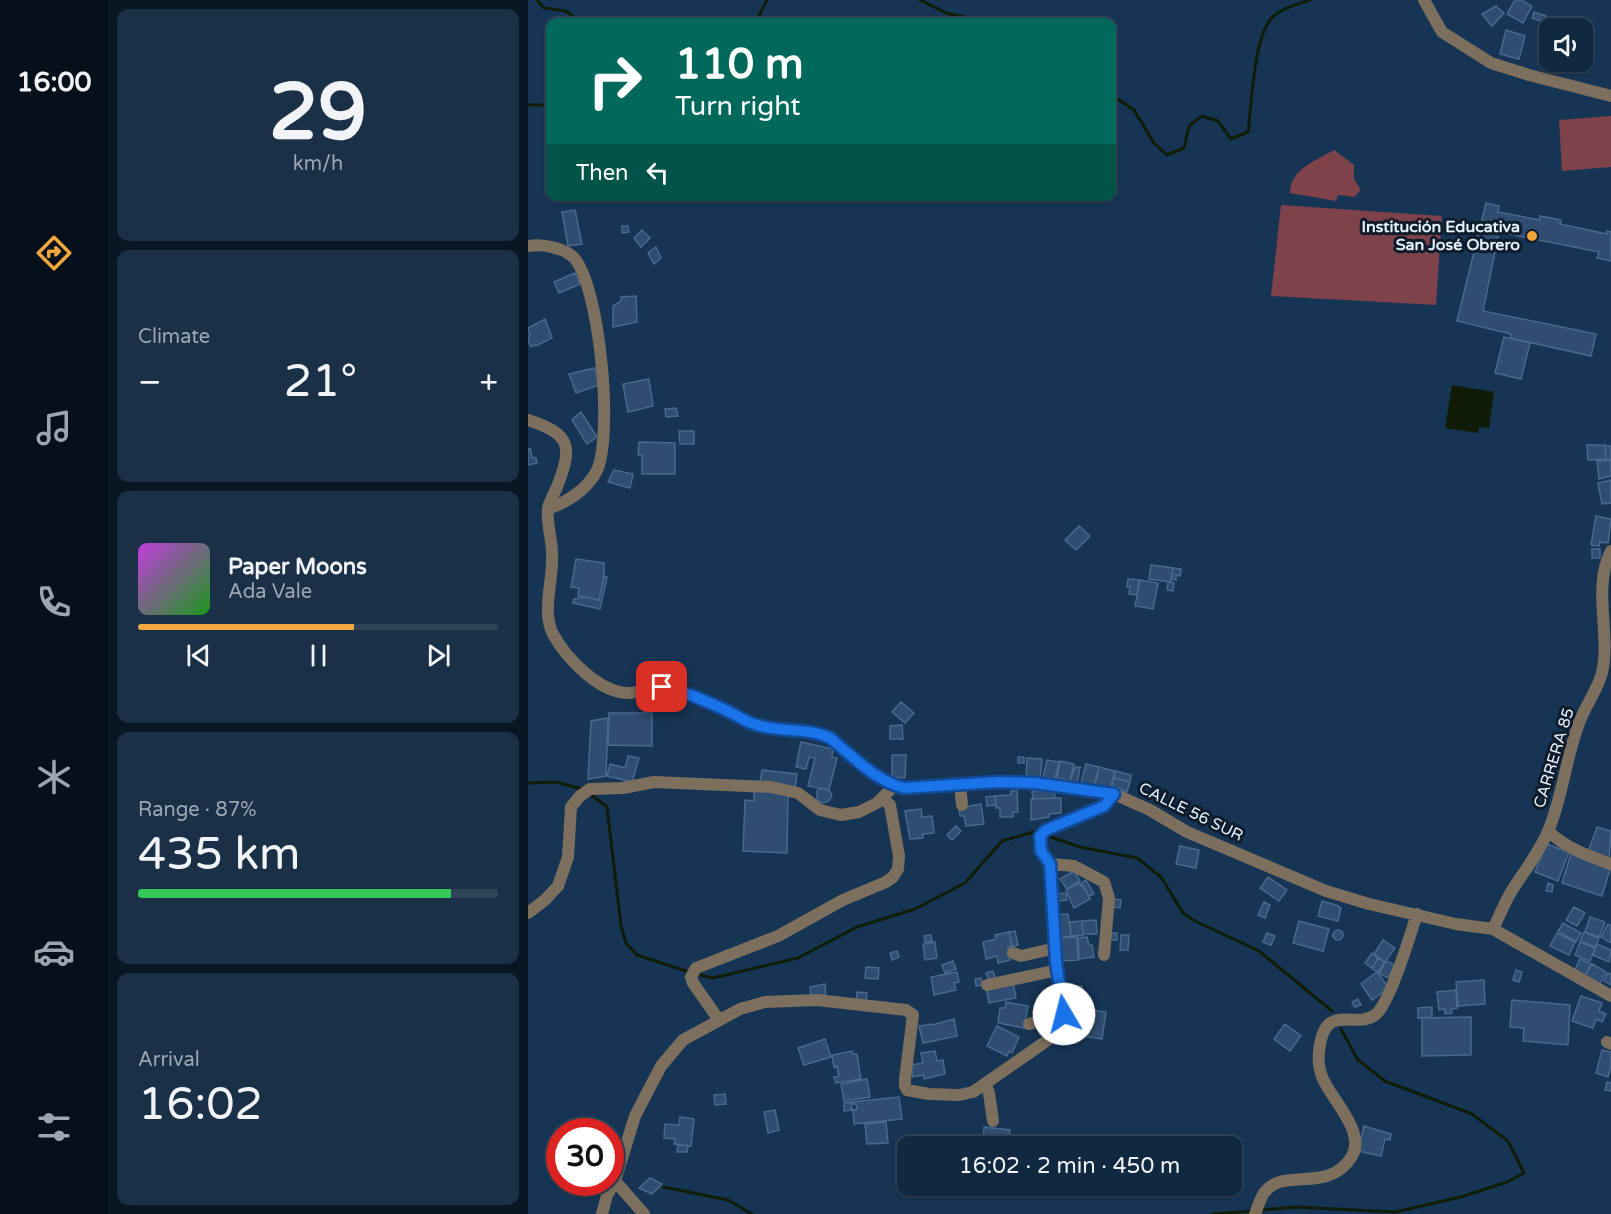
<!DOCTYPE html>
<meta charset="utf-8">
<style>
:root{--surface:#102840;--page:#193047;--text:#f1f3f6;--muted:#9ca6b1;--line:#304459;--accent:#efa73e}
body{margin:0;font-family:"Varela Round",sans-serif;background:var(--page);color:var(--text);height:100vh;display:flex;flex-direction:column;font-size:22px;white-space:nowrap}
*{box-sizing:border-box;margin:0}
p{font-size:20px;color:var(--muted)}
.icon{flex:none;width:33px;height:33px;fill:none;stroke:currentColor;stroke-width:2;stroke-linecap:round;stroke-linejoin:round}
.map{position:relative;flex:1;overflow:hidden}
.panel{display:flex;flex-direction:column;gap:9px;padding:9px;background:#091623;width:420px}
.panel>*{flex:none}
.hud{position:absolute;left:18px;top:18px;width:570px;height:183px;border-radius:12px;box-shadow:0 2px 4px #0004,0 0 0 2px var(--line);background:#00695c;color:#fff;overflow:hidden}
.tools{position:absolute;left:1011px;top:18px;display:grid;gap:12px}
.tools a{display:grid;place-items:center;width:54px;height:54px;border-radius:12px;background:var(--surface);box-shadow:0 2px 4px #0004,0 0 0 2px var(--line);font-size:30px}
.speed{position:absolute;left:18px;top:1118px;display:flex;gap:12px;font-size:30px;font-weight:700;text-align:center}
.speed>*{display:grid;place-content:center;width:78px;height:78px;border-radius:50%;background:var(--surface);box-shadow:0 2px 4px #0004,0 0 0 2px var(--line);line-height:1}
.speed .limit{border:9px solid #d22;background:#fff;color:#111}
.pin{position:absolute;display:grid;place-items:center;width:51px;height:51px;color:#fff;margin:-26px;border-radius:12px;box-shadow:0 3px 9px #0006}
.me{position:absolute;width:66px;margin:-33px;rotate:352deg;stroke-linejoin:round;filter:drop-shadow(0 0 4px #0008)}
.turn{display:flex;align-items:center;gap:21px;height:126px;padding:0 30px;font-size:27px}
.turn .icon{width:78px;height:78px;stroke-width:2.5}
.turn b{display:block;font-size:42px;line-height:51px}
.then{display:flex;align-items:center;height:57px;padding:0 30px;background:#0003;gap:12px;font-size:22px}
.big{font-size:45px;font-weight:600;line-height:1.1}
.panel .tile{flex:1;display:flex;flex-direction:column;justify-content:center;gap:9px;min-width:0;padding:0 21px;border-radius:12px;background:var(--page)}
.panel .dial{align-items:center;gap:0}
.dial b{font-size:78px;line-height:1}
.song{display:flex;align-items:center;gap:18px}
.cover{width:72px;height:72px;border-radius:9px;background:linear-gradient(135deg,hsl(290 70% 55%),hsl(120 70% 35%))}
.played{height:6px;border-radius:3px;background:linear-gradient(90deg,var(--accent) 60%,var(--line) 60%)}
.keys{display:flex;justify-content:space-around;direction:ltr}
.heat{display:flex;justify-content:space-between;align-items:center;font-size:33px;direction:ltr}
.charge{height:9px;border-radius:4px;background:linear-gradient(90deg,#34c759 87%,var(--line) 0)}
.trip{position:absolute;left:369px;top:1136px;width:345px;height:60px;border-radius:12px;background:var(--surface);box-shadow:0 2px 4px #0004,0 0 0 2px var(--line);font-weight:600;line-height:60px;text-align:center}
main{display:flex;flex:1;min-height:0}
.dock{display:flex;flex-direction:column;width:108px;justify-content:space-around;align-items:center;background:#06101a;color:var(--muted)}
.dock .icon{width:42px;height:42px}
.dock .selected{color:var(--accent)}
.dock b{font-size:27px;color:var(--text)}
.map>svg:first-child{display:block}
</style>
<main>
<nav class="dock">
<b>16:00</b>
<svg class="icon selected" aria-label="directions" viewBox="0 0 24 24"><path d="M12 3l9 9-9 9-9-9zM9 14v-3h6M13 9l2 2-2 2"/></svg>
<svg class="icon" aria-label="music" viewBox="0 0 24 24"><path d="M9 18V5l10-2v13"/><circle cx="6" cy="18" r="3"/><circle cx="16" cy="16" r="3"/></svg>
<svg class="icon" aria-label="phone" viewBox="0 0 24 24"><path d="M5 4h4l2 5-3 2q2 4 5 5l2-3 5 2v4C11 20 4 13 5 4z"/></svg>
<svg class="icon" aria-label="climate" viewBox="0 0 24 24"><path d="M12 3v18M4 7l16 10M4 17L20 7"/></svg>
<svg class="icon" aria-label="car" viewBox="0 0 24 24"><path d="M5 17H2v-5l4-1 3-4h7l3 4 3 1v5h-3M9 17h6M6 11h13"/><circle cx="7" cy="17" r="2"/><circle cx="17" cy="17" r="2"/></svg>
<svg class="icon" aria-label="filters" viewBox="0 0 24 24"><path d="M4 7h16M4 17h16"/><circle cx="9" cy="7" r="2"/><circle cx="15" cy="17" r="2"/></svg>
</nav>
<section class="panel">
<div class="tile dial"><b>29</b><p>km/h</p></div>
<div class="tile"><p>Climate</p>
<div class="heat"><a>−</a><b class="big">21°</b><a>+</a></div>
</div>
<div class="tile">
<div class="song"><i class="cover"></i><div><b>Paper Moons</b><p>Ada Vale</p></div></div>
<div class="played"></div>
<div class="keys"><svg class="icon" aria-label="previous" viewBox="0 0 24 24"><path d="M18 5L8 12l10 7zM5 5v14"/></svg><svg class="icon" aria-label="pause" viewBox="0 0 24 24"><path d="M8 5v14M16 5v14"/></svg><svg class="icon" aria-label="next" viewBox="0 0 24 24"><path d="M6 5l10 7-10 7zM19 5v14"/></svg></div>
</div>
<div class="tile"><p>Range · 87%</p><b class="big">435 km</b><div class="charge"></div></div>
<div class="tile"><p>Arrival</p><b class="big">16:02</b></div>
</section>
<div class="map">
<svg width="1083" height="1214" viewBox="0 0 1083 1214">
<rect width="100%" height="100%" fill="#163555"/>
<path fill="#7e424a" d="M1083,116V167L1034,171L1031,120Z
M806,150L826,165V179L833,190L826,197L810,195L808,201L762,193C762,169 789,160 806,150Z
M753,205L914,216L908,305L743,296Z"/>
<path fill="#101c05" d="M924,385L966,392L961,428L951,427L950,433L917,428Z"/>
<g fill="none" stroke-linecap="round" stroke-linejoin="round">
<path stroke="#101c05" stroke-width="3" d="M9,0L16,8L38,11L52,22
M392,0L418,13L458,22
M228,22L239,0
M584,95L606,110L626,143L639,155L656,148L661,126L674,116L690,121L703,139L720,132C724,105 725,31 747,15C756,7 771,4 782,0
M0,105H22
M0,783L28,782L54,789
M62,794L79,807L93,926L98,943L109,955L161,972
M517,835L552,847L609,858L633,877L655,913L665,920L731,951L804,1011
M168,974L185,978L270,958L329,927L387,909L437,883L474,841L509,831
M136,1187L200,1200L224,1214
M732,1210L768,1207L867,1212L933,1197L979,1182L996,1173L980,1141L944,1114L857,1081L830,1060L813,1029
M685,1214L725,1211"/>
</g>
<path fill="#2e4d70" stroke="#48688c" stroke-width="1.5" d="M987,0H993L1004,6L995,23L979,14Z
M968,6L976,13L964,26L954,14Z
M1006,12L1018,16L1016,22L1004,18Z
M978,30L997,36L991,59L972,54Z
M958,203L971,206L970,212L1012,220V216L1033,220L1032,224L1079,234V231L1083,232V261L1069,258L1071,252L971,232L955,311L1068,334L1063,356L982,338L983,334L929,321Z
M47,210L54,244L40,246L34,212Z
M94,226H100L101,232L94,233Z
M114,230L122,238L113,247L106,238Z
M128,247L133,258L126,264L120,253Z
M47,273L52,284L31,293L26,282Z
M108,296L109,322L85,327V306L93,301V297Z
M17,319L24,338L8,346L6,345L3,347L0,341V336L2,335L0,328Z
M976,337L1002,343L993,379L967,373Z
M67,368L71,385L48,393L41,374Z
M121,379L125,406L100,412L95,384Z
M148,408L150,416L138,417L137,409Z
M53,412L69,437L59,444L44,420Z
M151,431H166V444H152Z
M111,442L147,443V474H114V455H110Z
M1059,445H1077L1078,459L1060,460Z
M1077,446H1083V459L1078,460Z
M2,448L4,457L8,458L9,463L0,465V449Z
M1083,460V476L1071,479L1069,461Z
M86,470L105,474L102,488L80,482Z
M1083,480V503L1074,504L1070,483Z
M1068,516L1083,519L1080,543L1072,542L1071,546L1063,545Z
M551,526L562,536L548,550L537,540Z
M1064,549H1072V558H1064Z
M48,559L76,563V576L71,600L50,596L51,588L43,587Z
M623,565L645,568L643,582L621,579Z
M645,568L653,569L652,576L648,575V580L643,579Z
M76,576L79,577L72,609L45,603L46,599L58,597L71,600Z
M600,579L611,580L609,595L601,594L602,587H599Z
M612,580L630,583L625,609L607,606Z
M640,582L646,583L645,591L639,590Z
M373,702L386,713L377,723L364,712Z
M81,713H124V746L80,745Z
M80,718L78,776L60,779L63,721Z
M374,725L375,739H362V726Z
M273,742L305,749L304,757L309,758L301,790L280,786L287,758L281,757L278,769L268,767Z
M364,755H378L377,778L364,777Z
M100,756L111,758L104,782L79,776L82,764L97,768Z
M490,757H496V763H490Z
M499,758L514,759L512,779L498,778Z
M519,760L531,762L527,779L515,777Z
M532,761L546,764L542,781L529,778Z
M558,764L571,767L566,786L553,783Z
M547,767H552L549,784L542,782Z
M571,767L587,771L582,789L567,785Z
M234,770L269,774L267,788L232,783Z
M587,771L603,775L602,782L586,778Z
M585,778L602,782L599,792L584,786Z
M294,788L301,790L304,795L301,801L295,803L289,799V791Z
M226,790L260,793L259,853L215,851L217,800L226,801Z
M526,790L527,798L505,799L504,791Z
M483,791H489L490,812H485V817H472V808H468L467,796L483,795Z
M467,796L468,805L459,806L458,797Z
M533,798V813L521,814V817L503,820V799Z
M453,804L456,824L438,826L436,816H432L431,808Z
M393,809L394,817L404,816L406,833L395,834V838L382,839L377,811Z
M428,826L433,831L424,840L419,835Z
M1069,827L1083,831L1081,859L1060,852Z
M1018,844L1041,852L1030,881L1007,872Z
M652,846L671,850L668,868L648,864Z
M1043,854L1083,866L1074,896L1034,883Z
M546,871L552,881L539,889L532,879Z
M740,877L759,890L751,901L732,888Z
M558,880L566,894L561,896L555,885L553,886L552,884Z
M551,883L553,886H555L562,899L546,908L538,890Z
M1020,883L1025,885L1024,892L1018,891Z
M538,893L539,900L531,901L530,894Z
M586,899L593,900L592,908L585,907Z
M794,901L811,906V908H813L810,921L790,916Z
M736,902L742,905L737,918L730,915Z
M1046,907L1057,913L1049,926L1038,920Z
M540,914L543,936L530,938L528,915Z
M1062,917L1077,922L1071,937L1057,932Z
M568,920L569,934H555L554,921Z
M554,921L555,935L543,936L542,922Z
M771,921L801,929L795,951L765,943Z
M1035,923L1053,933L1048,942L1030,931Z
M1080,924L1083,926V943L1073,937Z
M805 935a5 5 0 1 1 10 0a5 5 0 1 1-10 0Z
M487,931L490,945L484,947L481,932Z
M481,932L484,946L480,947L482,960L470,963L469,956L458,959L455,942L468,939L467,935Z
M1056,932L1071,938L1067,947L1052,941Z
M582,933H589V940H581Z
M739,933L747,936L743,945L735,942Z
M1029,933L1047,942L1041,955L1022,946Z
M403,935L404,941L397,942L396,936Z
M593,935H601L600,950H592Z
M549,937L550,960L531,961L530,938Z
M559,937L561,945H564L566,957L551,959L550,938Z
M855,940L867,948L857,962L846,954Z
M407,942L409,958L397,960L395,944Z
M1052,942L1067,948L1062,961L1047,955Z
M1069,944L1083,950L1081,962L1065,955Z
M369,951L371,957L364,960L362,953Z
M844,953L850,958L844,968L837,963Z
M850,958L857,962L850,972L844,969Z
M1052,959L1063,964L1056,977L1046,972Z
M425,961L428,969L417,973L414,965Z
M858,961L867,965L860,978L851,973Z
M1064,964L1078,972L1071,985L1056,977Z
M338,967L351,968L350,979L337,978Z
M988,970L994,972L991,982L985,980Z
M465,971L467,978L461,980L458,973Z
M429,972L431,982L426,983L428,990L406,995L403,977Z
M849,972L861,988L844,1000L833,984Z
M1080,973L1083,974V985L1076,981Z
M453,978L455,985L448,986L447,979Z
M956,980L957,1004L930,1006L928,982Z
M485,982L488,998L461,1003L458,987Z
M297,984L298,997L284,999L282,987Z
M554,986L555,999H541V987Z
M928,990L929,1008L923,1009L924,1013L917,1014V1009L911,1010L909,992Z
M329,992L339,993L338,1004L328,1003Z
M1053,996L1074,1003L1071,1011L1078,1014L1074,1022L1068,1019L1065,1028L1044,1021Z
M830,999L833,1005L827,1007L824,1002Z
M984,1000L1042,1005L1040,1045L995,1041L996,1028L982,1027Z
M478,1002L500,1006L496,1028L470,1023L472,1008H477Z
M904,1007V1017L890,1018V1008Z
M559,1009L578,1012L574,1039L555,1036Z
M943,1017V1055L894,1056V1018Z
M426,1019L429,1036L395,1043L391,1026L404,1024V1025Z
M757,1024L773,1036L762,1051L746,1039Z
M469,1026L491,1037L484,1053L481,1051L479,1056L459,1046Z
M297,1039L303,1057L276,1065L270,1048Z
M1074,1050L1083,1052V1065L1080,1077L1068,1073Z
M324,1051L325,1054H329L333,1079L308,1083L306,1077L311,1076L309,1066L306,1067L304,1055Z
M407,1051L409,1061L415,1060L417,1074L396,1079V1075L385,1077L383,1065L395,1063L393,1053Z
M339,1079L342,1097L316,1101L313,1084Z
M1079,1082L1083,1083V1091L1077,1090Z
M197,1094L198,1104L187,1105L186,1095Z
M371,1097L374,1119L326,1124L325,1110L329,1109L328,1104H324V1102Z
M323,1102L324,1110L316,1111V1103Z
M247,1110L251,1130L240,1133L236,1112Z
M152,1117L166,1119L163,1146L146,1144L147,1139L136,1138L137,1124L151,1125Z
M358,1122L360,1143L339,1144L337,1124Z
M836,1126L863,1134L862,1140L857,1139L853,1156L830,1151Z
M456,1127L482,1130L481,1146H455Z
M150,1145L160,1146L159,1152H149Z
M122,1178L134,1184L124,1194L111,1188Z"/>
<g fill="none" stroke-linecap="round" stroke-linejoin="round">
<path stroke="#7d6f5e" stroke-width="12" d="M896,0L914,32L963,63L1001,75L1083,96
M0,246C13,244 33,247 44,256C72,280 87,444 67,474C56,492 39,502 20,509
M0,420C43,434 45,446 29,487C26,493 22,501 20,508C18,521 24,539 24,553C26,579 13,611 25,634C38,658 72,694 102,693C115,692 128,686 142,689C160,693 181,702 197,710C207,714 216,721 226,724C251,733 278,727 302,737C324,756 347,781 376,788L469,782L507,783L586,794L622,810L659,832L798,891L841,904L928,924L965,929L1083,996
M432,785L434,805
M1020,831C1038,848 1060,856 1083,864
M522,864C515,853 508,844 515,832L576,806L586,794
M0,913L17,900L30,886L40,857L43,807L52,796L62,789L95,788L126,782L243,787L270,793L292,810L313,815L331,812L349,803L366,786
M965,929C971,917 976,904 983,892C996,871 1012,852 1021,829C1035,795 1038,757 1051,723C1057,706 1069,691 1074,673C1083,633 1064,588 1083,551
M485,953L493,956L528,948
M459,985L530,970
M191,1020L165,983L163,977L168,968L250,936L315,900L358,882L365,877L370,869L371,856L362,805L354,798
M501,1024L515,1020L533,993
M1079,1042L1083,1044
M458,1085L461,1093L465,1121
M87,1181L116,1214
M74,1214L79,1195L87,1181L107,1116L133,1066L155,1040L212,1009L237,1002L289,1000L378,1010L385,1015L377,1079V1086L379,1090L401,1094L431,1095L445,1092L530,1033L536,1020V1014L528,962L522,864L546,866L576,882L581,898L576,955
M727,1214C730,1207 732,1199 736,1193C755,1166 801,1195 824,1156C838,1132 804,1100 795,1079C791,1070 790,1061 791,1052C796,1000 826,1030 847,1015C862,1004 882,935 889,914"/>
</g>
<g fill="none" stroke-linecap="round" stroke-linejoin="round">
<g stroke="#114b97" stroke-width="15">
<path id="route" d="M134,687C155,691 176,700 195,709C207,714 217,722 229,725C253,733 279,727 302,738C324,756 348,781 376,788L469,782L507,783L586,794L576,806L518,830L512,836L513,851L522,864L528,962L536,1014"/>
</g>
<use href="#route" stroke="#1a73e8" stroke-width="10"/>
</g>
<circle fill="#efa73e" stroke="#0f1c2b" stroke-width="2" cx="1004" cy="236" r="6"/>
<g text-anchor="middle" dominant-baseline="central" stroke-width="6" stroke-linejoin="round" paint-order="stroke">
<g font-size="16" font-weight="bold" fill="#e6f1fe" stroke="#0f1c2b" text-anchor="end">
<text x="992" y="227">Institución Educativa<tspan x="992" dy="18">San José Obrero</tspan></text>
</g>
<g font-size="16" fill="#e6f1fe" stroke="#0f1c2b">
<text transform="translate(1026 758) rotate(-73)">CARRERA 85</text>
<text transform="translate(663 812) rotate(26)">CALLE 56 SUR</text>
</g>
</g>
</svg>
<div class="tools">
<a><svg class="icon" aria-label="sound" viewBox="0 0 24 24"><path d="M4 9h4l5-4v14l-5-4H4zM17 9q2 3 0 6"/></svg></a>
</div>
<div class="speed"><div class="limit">30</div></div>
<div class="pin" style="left:134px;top:687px;background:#d93025"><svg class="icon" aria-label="arrive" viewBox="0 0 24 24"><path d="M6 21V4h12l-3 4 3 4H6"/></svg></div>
<svg class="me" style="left:536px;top:1014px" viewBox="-20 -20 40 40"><circle r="19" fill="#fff"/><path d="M0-13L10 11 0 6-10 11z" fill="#1a73e8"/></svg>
<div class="trip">16:02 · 2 min · 450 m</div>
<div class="hud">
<div class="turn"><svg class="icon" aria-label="right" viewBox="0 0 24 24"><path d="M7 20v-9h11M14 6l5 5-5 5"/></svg><div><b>110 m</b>Turn right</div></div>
<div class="then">Then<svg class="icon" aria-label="left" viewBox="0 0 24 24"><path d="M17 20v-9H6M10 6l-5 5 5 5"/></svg></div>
</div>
</div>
</main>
